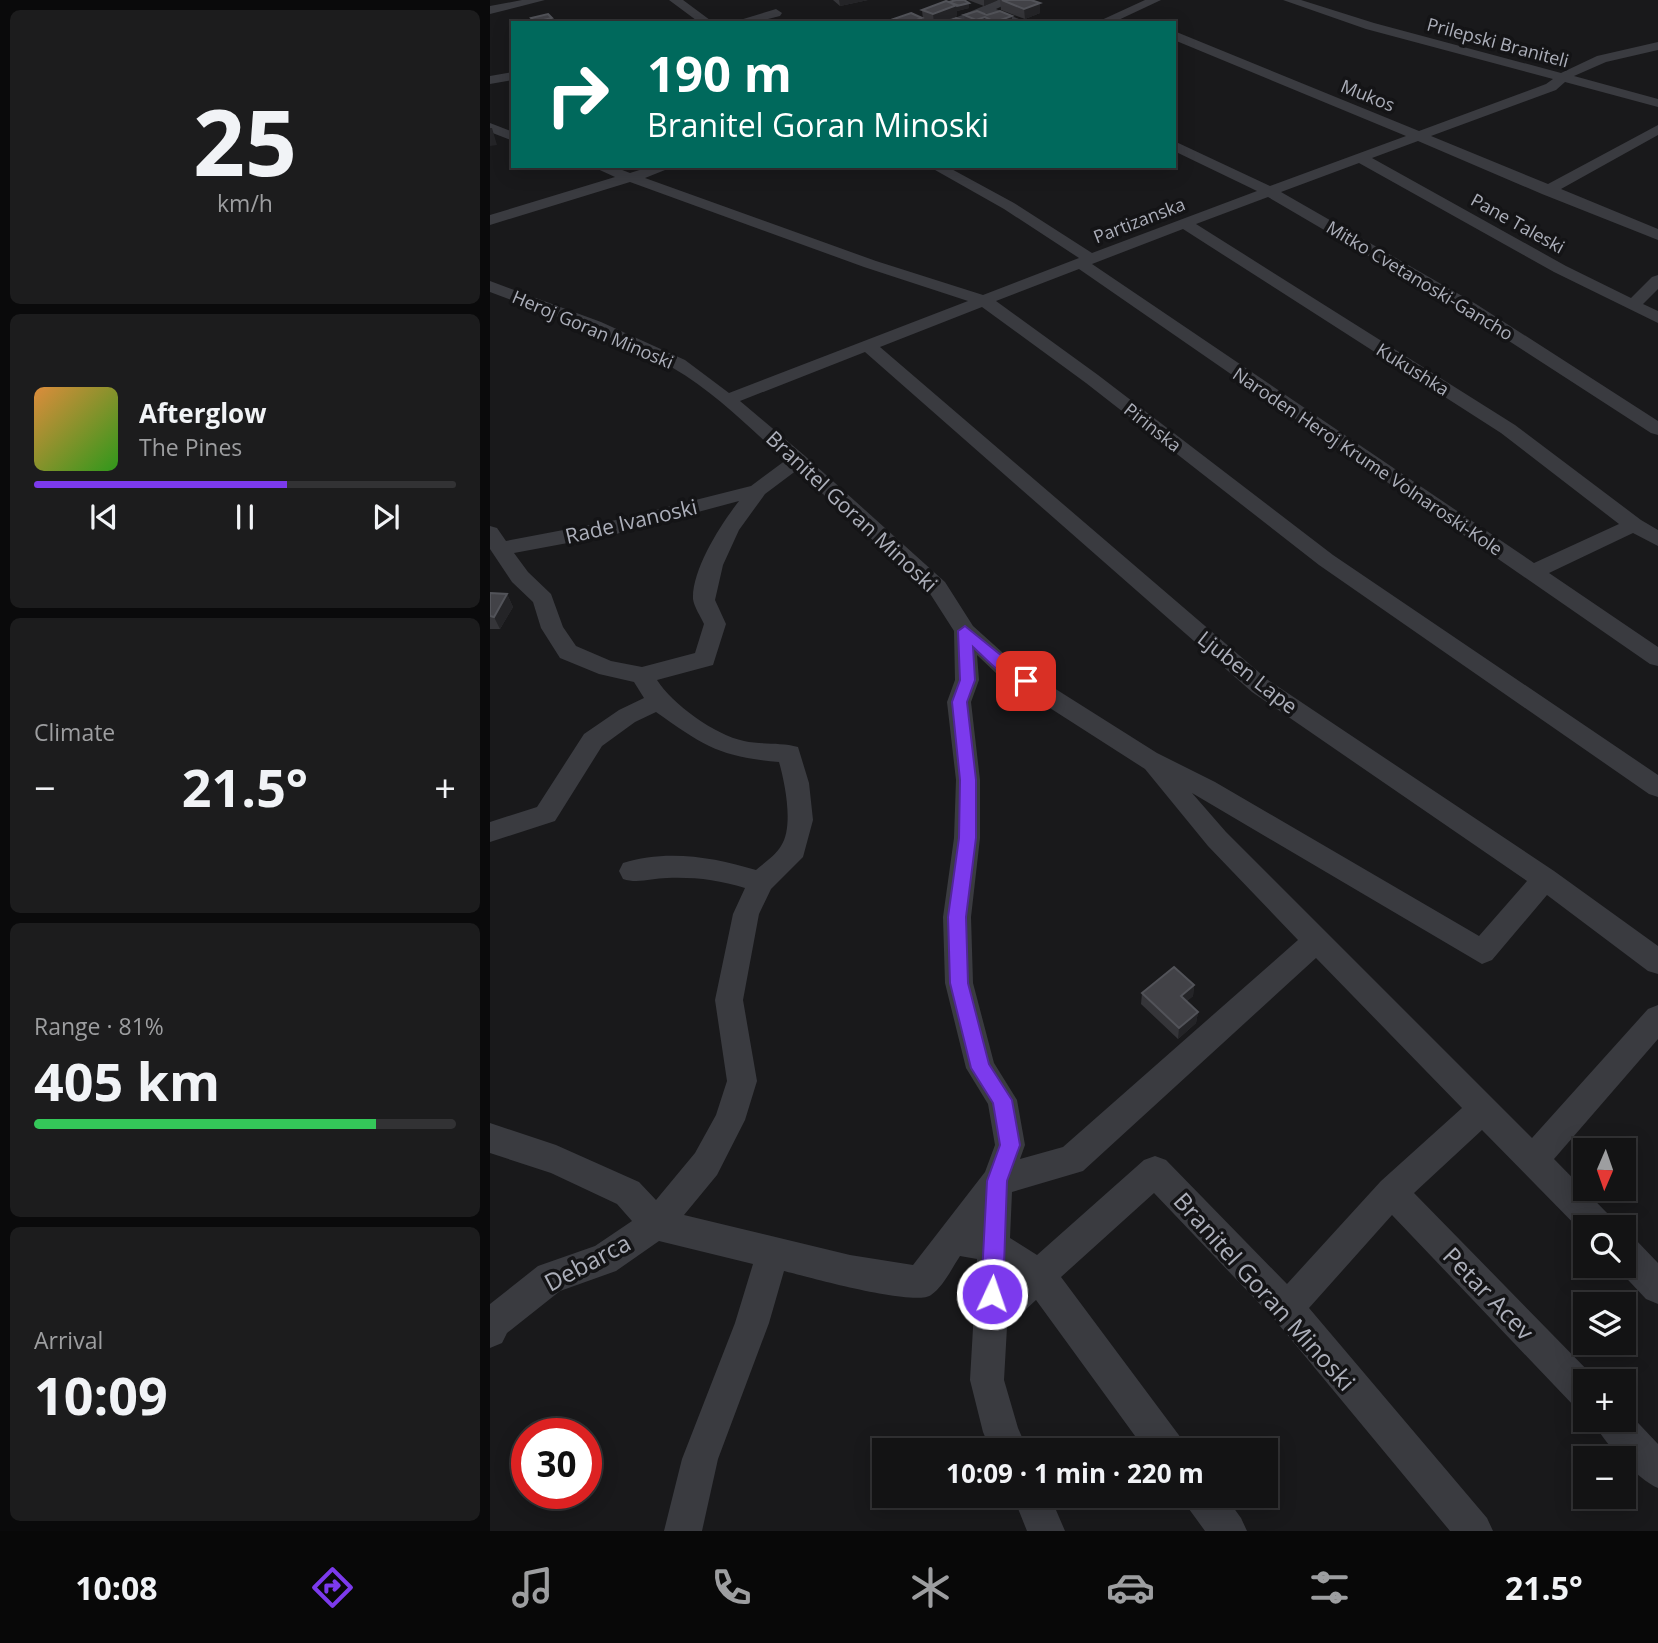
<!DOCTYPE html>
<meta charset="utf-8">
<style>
:root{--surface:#131314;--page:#1c1c1d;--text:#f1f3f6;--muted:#9d9ea0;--line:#323234;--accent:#7c3aed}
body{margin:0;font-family:"Open Sans",sans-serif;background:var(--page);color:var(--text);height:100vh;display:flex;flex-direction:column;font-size:26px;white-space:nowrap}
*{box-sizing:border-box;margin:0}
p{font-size:23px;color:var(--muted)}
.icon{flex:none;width:38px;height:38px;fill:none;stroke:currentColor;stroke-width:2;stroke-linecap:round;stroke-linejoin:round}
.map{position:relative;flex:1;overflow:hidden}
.panel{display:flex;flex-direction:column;gap:10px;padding:10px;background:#0a0a0b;width:490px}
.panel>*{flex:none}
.top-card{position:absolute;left:21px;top:21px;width:665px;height:147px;border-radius:0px;box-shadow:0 4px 18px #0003,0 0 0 2px var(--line);background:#00695c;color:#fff;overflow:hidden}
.needle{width:46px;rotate:182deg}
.fabs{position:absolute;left:1083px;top:1138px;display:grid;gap:14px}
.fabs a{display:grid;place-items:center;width:63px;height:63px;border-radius:0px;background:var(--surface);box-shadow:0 4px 18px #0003,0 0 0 2px var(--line);font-size:35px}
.speed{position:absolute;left:21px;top:1418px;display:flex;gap:14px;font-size:35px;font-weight:700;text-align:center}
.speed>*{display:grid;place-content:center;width:91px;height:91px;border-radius:50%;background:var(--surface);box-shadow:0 4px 18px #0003,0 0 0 2px var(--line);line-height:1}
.speed .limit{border:10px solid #d22;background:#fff;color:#111}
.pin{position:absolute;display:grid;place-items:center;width:60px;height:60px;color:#fff;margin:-30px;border-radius:14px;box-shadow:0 4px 10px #0006}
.me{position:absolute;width:77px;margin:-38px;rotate:3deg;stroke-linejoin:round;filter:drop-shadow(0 0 5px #0008)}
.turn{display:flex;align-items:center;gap:24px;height:147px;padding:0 21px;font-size:32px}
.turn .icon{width:91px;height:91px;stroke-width:2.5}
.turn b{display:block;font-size:49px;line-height:60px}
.big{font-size:52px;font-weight:700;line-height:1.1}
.panel .card{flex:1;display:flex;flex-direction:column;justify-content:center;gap:10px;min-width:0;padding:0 24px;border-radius:10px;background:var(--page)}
.panel .dial{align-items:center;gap:0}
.dial b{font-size:91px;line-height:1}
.song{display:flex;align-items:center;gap:21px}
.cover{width:84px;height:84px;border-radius:10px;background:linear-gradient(135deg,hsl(30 70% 55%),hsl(110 70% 35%))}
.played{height:7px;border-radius:4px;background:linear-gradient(90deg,var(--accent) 60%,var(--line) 60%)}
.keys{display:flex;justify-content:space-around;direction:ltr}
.heat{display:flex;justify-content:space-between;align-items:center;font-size:38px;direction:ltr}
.charge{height:10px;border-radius:5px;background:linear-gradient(90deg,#34c759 81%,var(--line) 0)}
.trip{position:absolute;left:382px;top:1438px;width:406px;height:70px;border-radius:0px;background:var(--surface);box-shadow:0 4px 18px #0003,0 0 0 2px var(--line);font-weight:700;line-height:70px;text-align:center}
.dock{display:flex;height:112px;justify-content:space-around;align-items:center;background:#080808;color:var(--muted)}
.dock .icon{width:49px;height:49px}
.dock .on{color:var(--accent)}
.dock b{font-size:32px;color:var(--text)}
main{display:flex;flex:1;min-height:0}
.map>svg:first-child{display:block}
</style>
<main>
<section class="panel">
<div class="card dial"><b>25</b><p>km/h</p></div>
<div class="card">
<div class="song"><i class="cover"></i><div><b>Afterglow</b><p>The Pines</p></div></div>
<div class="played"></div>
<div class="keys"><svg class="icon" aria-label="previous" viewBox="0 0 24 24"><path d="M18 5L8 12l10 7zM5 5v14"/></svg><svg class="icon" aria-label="pause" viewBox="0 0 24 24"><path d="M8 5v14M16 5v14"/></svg><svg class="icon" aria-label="next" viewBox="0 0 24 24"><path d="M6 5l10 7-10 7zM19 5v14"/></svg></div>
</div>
<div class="card"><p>Climate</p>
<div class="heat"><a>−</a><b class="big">21.5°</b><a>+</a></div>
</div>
<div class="card"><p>Range · 81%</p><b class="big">405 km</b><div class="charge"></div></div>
<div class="card"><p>Arrival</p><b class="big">10:09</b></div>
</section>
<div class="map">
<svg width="1168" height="1531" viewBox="0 0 1168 1531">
<rect width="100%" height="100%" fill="#19191b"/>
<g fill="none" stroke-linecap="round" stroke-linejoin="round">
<path fill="#3a3b40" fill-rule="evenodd" d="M32,0H55L0,14V6Z
M179,0H193L224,23H210Z
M508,0H525L506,9L538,23H520L495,13L471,23H453Z
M655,0H671L622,23H605Z
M793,0H811L884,23L1071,73L1107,56L1168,42V50L1116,62L1084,76L1168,99V107L1075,82L1066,90L941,136L1058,184L1168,125V135L1071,189L1168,229V240L1052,194L928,141L882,158L1076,266L1141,298L1162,277L1168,275V289L1153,304L1168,311V323L1064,272L869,163L791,192L986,304L1168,421V435L1161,433L974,312L778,197L706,224L1025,425L1151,520L1168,530V546L1143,533L1059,573L1168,647V666L1160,664L589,269L506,301L608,375L843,555L1168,775V797L1159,794L829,565L596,383L492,307L390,347L778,680L1064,871L1168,946V974L1158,971L1057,895L1002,960L992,964L702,793L736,832L1042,1138L1158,1009L1168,1005V1039L1064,1159L1120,1216L1125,1227H1096V1236L992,1130L924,1193L1108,1381H1096V1411L1084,1406L902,1215L819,1308L997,1518L1003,1531H960L785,1320L664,1193L571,1277L691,1438L696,1451H656L546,1300L517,1327L514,1380L528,1428L538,1451H501L493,1432L480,1380L487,1259L470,1256C462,1268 453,1287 441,1295C425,1307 318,1277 294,1271L279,1323L228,1459L212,1531H174L192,1459L245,1323L263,1264L169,1241L126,1271L70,1291L17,1333L12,1343L0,1348V1304L48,1266L105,1246L142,1221L127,1204L61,1173L0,1153V1123L66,1145L149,1182L166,1200L205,1153L226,1115L237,1081L225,1000L243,914L255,888C229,880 205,877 177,878C162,878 148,884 133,879L129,871L133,863C176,849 224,857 266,870C274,863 286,855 291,846C304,827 295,783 289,762C230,757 214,746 166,712L145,722L112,746L65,821L0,842V822L47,807L94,734L129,710L154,698L144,682L109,674L70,658L51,628L43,602L22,582L0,549V526L7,528L16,541L126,520L261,486L296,460C260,429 225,392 183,368C126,336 61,315 0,292V281L111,322L195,360L239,393L478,301L374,267L140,182L0,225V215L125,177L101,166H122L140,173L162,166H185L155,178L386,261L493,295L589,258L514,209L438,166H456L524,203L602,253L767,191L684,151V141L780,186L916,136L684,40V31L929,131L1056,84L1063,79L876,29ZM693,229L1011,433L1129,524L1044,563L602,264ZM375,352L762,692L1037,881L989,936L725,782L667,753L523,662L483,626L455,582L315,456L250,401ZM307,470L439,592L464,631L465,680L457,702L466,780L464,838L453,917L455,983L476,1068L498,1104L505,1145L495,1172L423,1265L360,1255L194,1215L227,1175L255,1120L267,1081L253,1000L269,914L281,889L313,857L323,820L319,783L308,747C290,742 271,745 254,741C225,735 182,704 167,680L223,665L236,624L225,600L233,565L249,530L275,494ZM249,501C231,524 202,569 203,599C204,607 211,617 214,624L205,653L152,667L121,661L86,646L73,627L61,594L38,572L24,553L126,534ZM487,655L507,674L655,769L718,846L808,940L573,1147L530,1159L535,1145L527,1100L504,1063L483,983L481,917L490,838V780L481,702L489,680ZM826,958L972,1108L891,1181L797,1284L676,1160L665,1156L654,1160L547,1255L520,1238L522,1192L593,1171Z
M286,9L292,13L290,16L262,23H240Z
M23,72V80L0,84V76Z
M0,123L23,132V141L0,132Z
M1134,1236L1146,1240L1168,1263V1304L1156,1299L1124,1265H1134Z
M1134,1408L1168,1444V1488C1148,1480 1111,1440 1102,1419H1134Z
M523,1496H560L575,1531H537Z
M694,1496H735L751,1518L757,1531H715L699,1509Z"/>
</g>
<path fill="#353539" d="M343,0H378L350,6Z
M478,0H506V1L494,6Z
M510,0H541L550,13L535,19L511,10Z
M459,3H479V8L467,11V16L449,23H439L433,20L432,10Z
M474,15L522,16V23H452L475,21Z
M0,593L17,594L23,607L10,629H0Z
M704,985L703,996L697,1001L708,1012L706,1023L688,1039L651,1004L652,993Z"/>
<path fill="#242427" d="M349,0H378L350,6Z
M494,0H506V1L494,6Z
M479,3V8L467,11V16L449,23H444L443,14L467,5Z
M550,3V13L535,19L534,9Z
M522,16V23H505V22Z
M495,17V23H486V20Z
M62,18L63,23H45V22Z
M432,18V23H418Z
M0,128H2L7,145L0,146Z
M17,594L23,607L10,629L4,617Z
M704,985L703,996L690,1007L691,996Z
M708,1012L706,1023L688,1039L689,1028Z"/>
<path fill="#424247" stroke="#525359" stroke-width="2" d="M466,0H474L479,3L467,6L459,2Z
M512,0H541L550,3L534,9Z
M456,1L467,5L443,14L432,10Z
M487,11L497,15L510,11L522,16L505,22L495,17L486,20L474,15Z
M421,13L432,18L418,23L395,22Z
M58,14L62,18L45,22L41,18Z
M466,18L478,22L452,23Z
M0,593L17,594L4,617L0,616Z
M684,967L704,985L691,996L708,1012L689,1028L652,993Z"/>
<path fill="#7c3aed" stroke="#51269a" stroke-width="2" d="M475,626L543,681L536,687C515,680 499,662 483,647L485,680L477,702L486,780V838L476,917L478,983L499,1064L522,1100L530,1145L517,1181L513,1294L510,1301L502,1304L495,1301L491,1294L497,1181L510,1145L503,1103L481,1068L460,983L458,917L469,838L470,780L462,702L470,680L468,631Z"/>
<g text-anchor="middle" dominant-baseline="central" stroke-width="7" stroke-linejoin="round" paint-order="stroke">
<g font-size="18" fill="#acafba" stroke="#141416">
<text transform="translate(1008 42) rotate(15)">Prilepski Braniteli</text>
<text transform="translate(878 95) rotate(22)">Mukos</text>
<text transform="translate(649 220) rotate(-21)">Partizanska</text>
<text transform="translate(1028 223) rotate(29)">Pane Taleski</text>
<text transform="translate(930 280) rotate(31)">Mitko Cvetanoski-Gancho</text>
<text transform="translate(103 329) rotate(23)">Heroj Goran Minoski</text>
<text transform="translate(923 369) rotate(32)">Kukushka</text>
<text transform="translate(663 427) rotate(38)">Pirinska</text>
<text transform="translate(878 461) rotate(34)">Naroden Heroj Krume Volnaroski-Kole</text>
</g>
<g font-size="21" fill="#acafba" stroke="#141416">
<text transform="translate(362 511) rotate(43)">Branitel Goran Minoski</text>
<text transform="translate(141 521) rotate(-13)">Rade Ivanoski</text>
<text transform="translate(758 672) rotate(38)">Ljuben Lape</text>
</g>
<g font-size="24" fill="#acafba" stroke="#141416">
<text transform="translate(97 1262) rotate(-28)">Debarca</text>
<text transform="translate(775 1291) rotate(48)">Branitel Goran Minoski</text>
<text transform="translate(999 1293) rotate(46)">Petar Acev</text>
</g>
</g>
</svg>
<div class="fabs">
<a><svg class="needle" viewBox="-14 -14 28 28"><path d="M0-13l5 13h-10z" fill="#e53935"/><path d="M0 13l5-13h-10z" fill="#9d9ea0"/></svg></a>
<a><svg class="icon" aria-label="search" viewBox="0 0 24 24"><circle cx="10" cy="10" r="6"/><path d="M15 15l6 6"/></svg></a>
<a><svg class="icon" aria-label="layers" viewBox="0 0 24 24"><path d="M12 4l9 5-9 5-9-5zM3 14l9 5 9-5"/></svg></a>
<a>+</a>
<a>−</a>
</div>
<div class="speed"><div class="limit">30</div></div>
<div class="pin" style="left:536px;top:681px;background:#d93025"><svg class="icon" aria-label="arrive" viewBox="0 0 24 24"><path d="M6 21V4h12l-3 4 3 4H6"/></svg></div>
<svg class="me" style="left:502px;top:1294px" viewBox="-20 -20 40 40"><circle r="17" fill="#7c3aed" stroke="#fff" stroke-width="3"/><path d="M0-11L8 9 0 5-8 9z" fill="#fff"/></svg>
<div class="trip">10:09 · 1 min · 220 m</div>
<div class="top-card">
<div class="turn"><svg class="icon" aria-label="right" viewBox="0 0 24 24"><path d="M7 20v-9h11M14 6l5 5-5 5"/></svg><div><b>190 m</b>Branitel Goran Minoski</div></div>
</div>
</div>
</main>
<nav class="dock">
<b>10:08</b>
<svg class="icon on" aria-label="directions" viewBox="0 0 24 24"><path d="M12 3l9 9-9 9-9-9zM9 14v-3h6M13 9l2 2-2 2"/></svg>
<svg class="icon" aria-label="music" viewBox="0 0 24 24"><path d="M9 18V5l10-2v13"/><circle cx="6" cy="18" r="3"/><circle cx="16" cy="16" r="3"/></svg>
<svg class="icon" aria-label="phone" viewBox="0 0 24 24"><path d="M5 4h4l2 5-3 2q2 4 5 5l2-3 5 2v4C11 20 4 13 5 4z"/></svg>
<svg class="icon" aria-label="climate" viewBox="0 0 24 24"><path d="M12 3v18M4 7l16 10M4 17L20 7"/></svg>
<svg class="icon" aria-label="car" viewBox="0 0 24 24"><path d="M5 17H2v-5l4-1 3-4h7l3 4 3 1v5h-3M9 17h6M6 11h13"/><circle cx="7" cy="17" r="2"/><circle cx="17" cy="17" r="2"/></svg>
<svg class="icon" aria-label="filters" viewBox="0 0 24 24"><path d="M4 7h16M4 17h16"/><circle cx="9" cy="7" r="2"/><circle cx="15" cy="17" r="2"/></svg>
<b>21.5°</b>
</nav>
